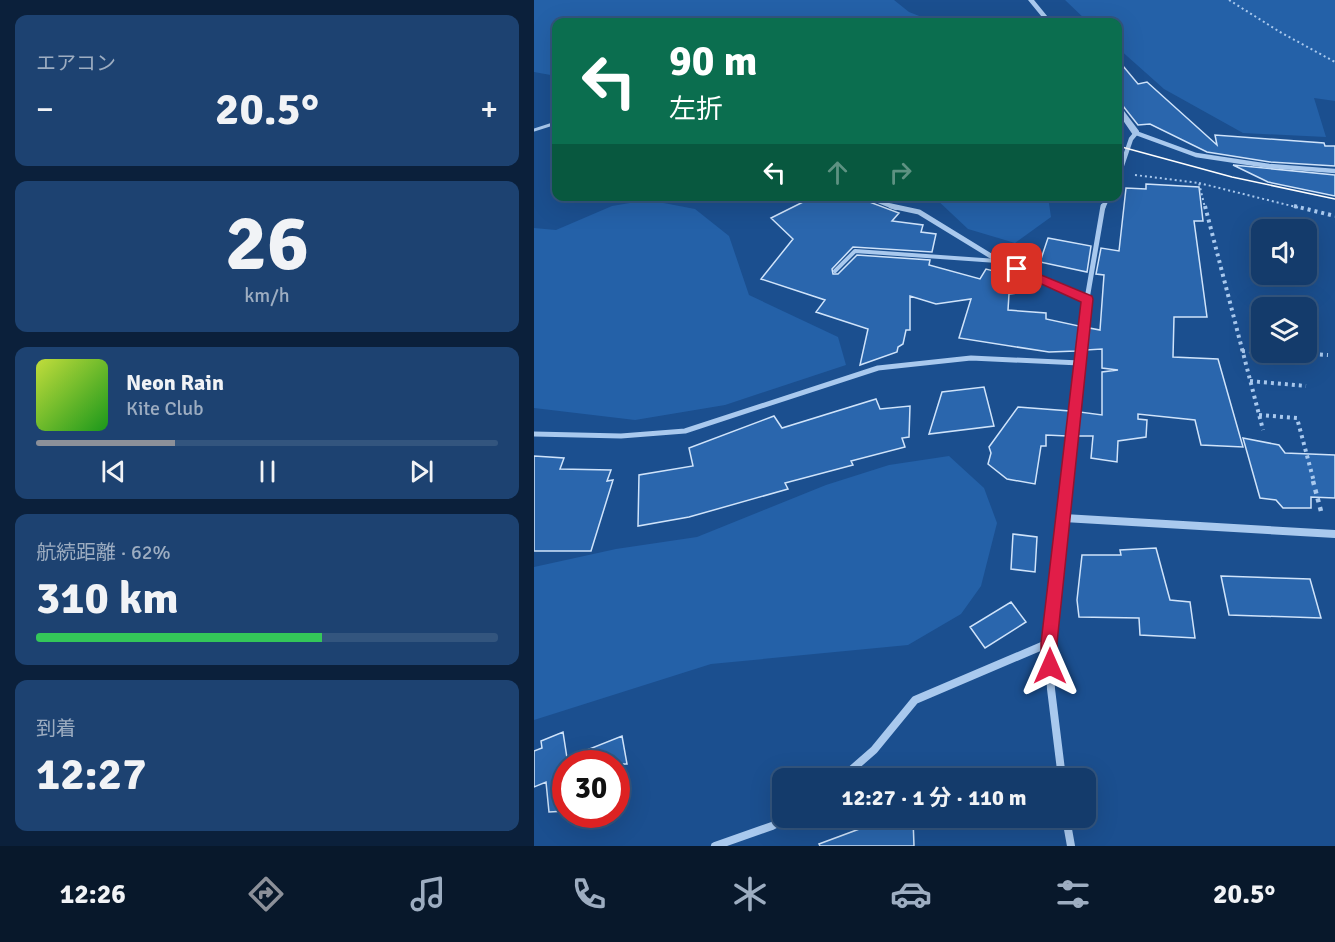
<!DOCTYPE html>
<html lang="ja">
<meta charset="utf-8">
<style>
:root{--surface:#143b6b;--page:#1d4271;--text:#f1f3f6;--muted:#9dadc1;--line:#33557e;--accent:#8c9099}
body{margin:0;font-family:Signika,"Noto Sans JP",sans-serif;background:var(--page);color:var(--text);height:100vh;display:flex;flex-direction:column;font-size:22px;white-space:nowrap}
*{box-sizing:border-box;margin:0}
p{font-size:20px;color:var(--muted)}
.icon{flex:none;width:33px;height:33px;fill:none;stroke:currentColor;stroke-width:2;stroke-linecap:round;stroke-linejoin:round}
.map{position:relative;flex:1;overflow:hidden}
.drawer{display:flex;flex-direction:column;gap:15px;padding:15px;background:#0b203b;width:534px}
.drawer>*{flex:none}
.top-card{position:absolute;left:18px;top:18px;width:570px;height:183px;border-radius:12px;box-shadow:0 6px 24px #0002,0 0 0 2px var(--line);background:#0b6e4f;color:#fff;overflow:hidden}
.controls{position:absolute;left:717px;top:219px;display:grid;gap:12px}
.controls a{display:grid;place-items:center;width:66px;height:66px;border-radius:12px;background:var(--surface);box-shadow:0 6px 24px #0002,0 0 0 2px var(--line);font-size:30px}
.speed{position:absolute;left:18px;top:750px;display:flex;gap:12px;font-size:30px;font-weight:700;text-align:center}
.speed>*{display:grid;place-content:center;width:78px;height:78px;border-radius:50%;background:var(--surface);box-shadow:0 6px 24px #0002,0 0 0 2px var(--line);line-height:1}
.speed .limit{border:9px solid #d22;background:#fff;color:#111}
.pin{position:absolute;display:grid;place-items:center;width:51px;height:51px;color:#fff;margin:-26px;border-radius:12px;box-shadow:0 3px 9px #0006}
.me{position:absolute;width:66px;margin:-33px;rotate:0deg;stroke-linejoin:round;filter:drop-shadow(0 0 4px #0008)}
.turn{display:flex;align-items:center;gap:21px;height:126px;padding:0 18px;font-size:27px}
.turn .icon{width:78px;height:78px;stroke-width:2.5}
.turn b{display:block;font-size:42px;line-height:51px}
.lanes{display:flex;align-items:center;height:57px;padding:0 18px;background:#0003;justify-content:center;gap:30px;direction:ltr}
.lanes .off{opacity:.35}
.big{font-size:45px;font-weight:700;line-height:1.1}
.drawer .card{flex:1;display:flex;flex-direction:column;justify-content:center;gap:9px;min-width:0;padding:0 21px;border-radius:12px;background:var(--page)}
.drawer .dial{align-items:center;gap:0}
.dial b{font-size:78px;line-height:1}
.song{display:flex;align-items:center;gap:18px}
.cover{width:72px;height:72px;border-radius:9px;background:linear-gradient(135deg,hsl(70 70% 55%),hsl(120 70% 35%))}
.played{height:6px;border-radius:3px;background:linear-gradient(90deg,var(--accent) 30%,var(--line) 30%)}
.keys{display:flex;justify-content:space-around;direction:ltr}
.heat{display:flex;justify-content:space-between;align-items:center;font-size:33px;direction:ltr}
.charge{height:9px;border-radius:4px;background:linear-gradient(90deg,#34c759 62%,var(--line) 0)}
.trip{position:absolute;left:238px;top:768px;width:324px;height:60px;border-radius:12px;background:var(--surface);box-shadow:0 6px 24px #0002,0 0 0 2px var(--line);font-weight:700;line-height:60px;text-align:center}
.tab-bar{display:flex;height:96px;justify-content:space-around;align-items:center;background:#08182b;color:var(--muted)}
.tab-bar .icon{width:42px;height:42px}
.tab-bar .current{color:var(--accent)}
.tab-bar b{font-size:27px;color:var(--text)}
main{display:flex;flex:1;min-height:0}
.map>svg:first-child{display:block}
</style>
<main>
<section class="drawer">
<div class="card"><p>エアコン</p>
<div class="heat"><a>−</a><b class="big">20.5°</b><a>+</a></div>
</div>
<div class="card dial"><b>26</b><p>km/h</p></div>
<div class="card">
<div class="song"><i class="cover"></i><div><b>Neon Rain</b><p>Kite Club</p></div></div>
<div class="played"></div>
<div class="keys"><svg class="icon" aria-label="previous" viewBox="0 0 24 24"><path d="M18 5L8 12l10 7zM5 5v14"/></svg><svg class="icon" aria-label="pause" viewBox="0 0 24 24"><path d="M8 5v14M16 5v14"/></svg><svg class="icon" aria-label="next" viewBox="0 0 24 24"><path d="M6 5l10 7-10 7zM19 5v14"/></svg></div>
</div>
<div class="card"><p>航続距離 · 62%</p><b class="big">310 km</b><div class="charge"></div></div>
<div class="card"><p>到着</p><b class="big">12:27</b></div>
</section>
<div class="map">
<svg width="801" height="846" viewBox="0 0 801 846">
<rect width="100%" height="100%" fill="#1b4f8f"/>
<path fill="#2461a8" d="M0,0H360L375,12L398,21L22,22V76L0,72Z
M531,0H801V101L780,98L792,137L709,133L630,89L584,48V22H554Z
M400,197H514L517,217L481,243L434,229Z
M114,200L161,209L195,236L215,295L304,337L312,365L191,405L101,420L0,408V228L22,230L78,206Z
M415,456L450,488L463,523L447,586L427,614L374,645L177,664L0,720V567L82,549L163,537L292,485L355,465Z"/>
<path fill="#2a66ad" stroke="#cfe3fa" stroke-width="1.5" d="M584,60L604,84L613,82L683,145L681,135L790,143L791,146H801V166L736,162L673,152L616,124L604,125L589,106L584,105Z
M699,165L801,175V196L734,182Z
M612,184L665,187L669,221H660L673,317H640L639,357L684,359L709,447L667,445L661,420L604,414V419L613,420L612,437L584,441L583,462L557,458L559,436H543L546,412L568,415V372L584,370L568,368V349L552,350L555,328L566,330L570,275L562,274L567,248L585,251L592,188L612,189Z
M281,196H328L330,200L365,213L358,221L389,225L387,232L402,234L398,252L319,247L298,269L299,274H304L323,255L396,260L395,265L446,279L452,269L476,275L475,287L492,292L475,294L474,310L512,313V319L545,326L542,351L515,352L425,338L437,299L402,304L376,296V330H372L369,344L364,347L363,352L326,365L334,329L282,312L291,300L227,279L259,239L237,218Z
M514,238L557,246L553,272L506,262Z
M450,387L460,426L395,434L408,392Z
M342,399L346,409L376,406L375,437L368,438L371,447L317,461L319,465L251,483L254,489L155,517L104,526L105,475L159,466L155,448L240,416L248,428Z
M484,407L536,411L533,436L512,435V446H507L501,484L473,479L454,464L457,453L455,447Z
M709,438L745,445L751,453L801,455V498L777,497V508H749L742,500L726,498Z
M0,456L30,458L26,469L77,470L73,481L79,480L57,551H0Z
M479,534L503,537L501,572L477,569Z
M622,548L636,600L656,602L661,638L606,635L605,618L545,617L543,600L548,555H587L586,550Z
M687,576L776,579L787,618L695,615Z
M477,602L492,622L451,648L436,627Z
M29,732L33,758L88,736L93,764H32V811L15,812L12,782L0,787V751L8,748L7,741Z
M355,818H379L380,846H286L285,844Z"/>
<g fill="none" stroke-linecap="round" stroke-linejoin="round">
<path stroke="#a9c9ee" stroke-width="2" stroke-dasharray="2 3" stroke-linecap="butt" d="M695,0L746,32L801,62
M601,175L665,183L671,208
M665,183L766,208"/>
<path stroke="#a9c9ee" stroke-width="4" stroke-dasharray="3 4" stroke-linecap="butt" d="M671,206L729,430
M760,206L801,216
M708,351L728,352
M744,352L794,355
M716,381L772,386
M725,415L763,418L780,482"/>
<path stroke="#a9c9ee" stroke-width="4.5" stroke-dasharray="4 5" stroke-linecap="butt" d="M779,481L788,515"/>
<path stroke="#a9c9ee" stroke-width="3" d="M0,130L22,123"/>
<path stroke="#a9c9ee" stroke-width="4" d="M301,271L321,251L463,261"/>
<path stroke="#a9c9ee" stroke-width="4.5" d="M584,177L597,139L602,133L662,155L735,166L801,171
M332,196L362,208
M569,208L574,196"/>
<path stroke="#a9c9ee" stroke-width="5" d="M357,206L385,212L465,261L553,299
M0,434L87,436L151,431L344,368L437,358L546,363
M533,482L553,299L569,206"/>
<path stroke="#a9c9ee" stroke-width="8" d="M530,518L801,534
M308,778L340,750L381,700L515,643
M528,778L517,689L515,643L533,481
M532,818L537,846
M181,846L238,826L253,818"/>
<path fill="#a9c9ee" fill-rule="evenodd" d="M494,0H500L518,22H512Z
M584,107H587L605,131V135H599L584,113Z"/>
<path stroke="#fff" stroke-width="1.5" d="M584,146L698,177L801,199"/>
</g>
<path fill="#e11d48" stroke="#92132f" stroke-width="1.5" d="M483,265L558,296L559,299L523,643L524,666L522,672L516,674L510,672L507,666V643L547,302L479,271L477,269Z"/>
</svg>
<div class="controls">
<a><svg class="icon" aria-label="sound" viewBox="0 0 24 24"><path d="M4 9h4l5-4v14l-5-4H4zM17 9q2 3 0 6"/></svg></a>
<a><svg class="icon" aria-label="layers" viewBox="0 0 24 24"><path d="M12 4l9 5-9 5-9-5zM3 14l9 5 9-5"/></svg></a>
</div>
<div class="speed"><div class="limit">30</div></div>
<div class="pin" style="left:483px;top:269px;background:#d93025"><svg class="icon" aria-label="arrive" viewBox="0 0 24 24"><path d="M6 21V4h12l-3 4 3 4H6"/></svg></div>
<svg class="me" style="left:516px;top:666px" viewBox="-20 -20 40 40"><path d="M0-17L14 15 0 8-14 15z" fill="#e11d48" stroke="#fff" stroke-width="4"/></svg>
<div class="trip">12:27 · 1 分 · 110 m</div>
<div class="top-card">
<div class="turn"><svg class="icon" aria-label="left" viewBox="0 0 24 24"><path d="M17 20v-9H6M10 6l-5 5 5 5"/></svg><div><b>90 m</b>左折</div></div>
<div class="lanes"><svg class="icon" aria-label="left" viewBox="0 0 24 24"><path d="M17 20v-9H6M10 6l-5 5 5 5"/></svg><svg class="icon off" aria-label="ahead" viewBox="0 0 24 24"><path d="M12 20V5M6 11l6-6 6 6"/></svg><svg class="icon off" aria-label="right" viewBox="0 0 24 24"><path d="M7 20v-9h11M14 6l5 5-5 5"/></svg></div>
</div>
</div>
</main>
<nav class="tab-bar">
<b>12:26</b>
<svg class="icon current" aria-label="directions" viewBox="0 0 24 24"><path d="M12 3l9 9-9 9-9-9zM9 14v-3h6M13 9l2 2-2 2"/></svg>
<svg class="icon" aria-label="music" viewBox="0 0 24 24"><path d="M9 18V5l10-2v13"/><circle cx="6" cy="18" r="3"/><circle cx="16" cy="16" r="3"/></svg>
<svg class="icon" aria-label="phone" viewBox="0 0 24 24"><path d="M5 4h4l2 5-3 2q2 4 5 5l2-3 5 2v4C11 20 4 13 5 4z"/></svg>
<svg class="icon" aria-label="climate" viewBox="0 0 24 24"><path d="M12 3v18M4 7l16 10M4 17L20 7"/></svg>
<svg class="icon" aria-label="car" viewBox="0 0 24 24"><path d="M5 17H2v-5l4-1 3-4h7l3 4 3 1v5h-3M9 17h6M6 11h13"/><circle cx="7" cy="17" r="2"/><circle cx="17" cy="17" r="2"/></svg>
<svg class="icon" aria-label="filters" viewBox="0 0 24 24"><path d="M4 7h16M4 17h16"/><circle cx="9" cy="7" r="2"/><circle cx="15" cy="17" r="2"/></svg>
<b>20.5°</b>
</nav>
